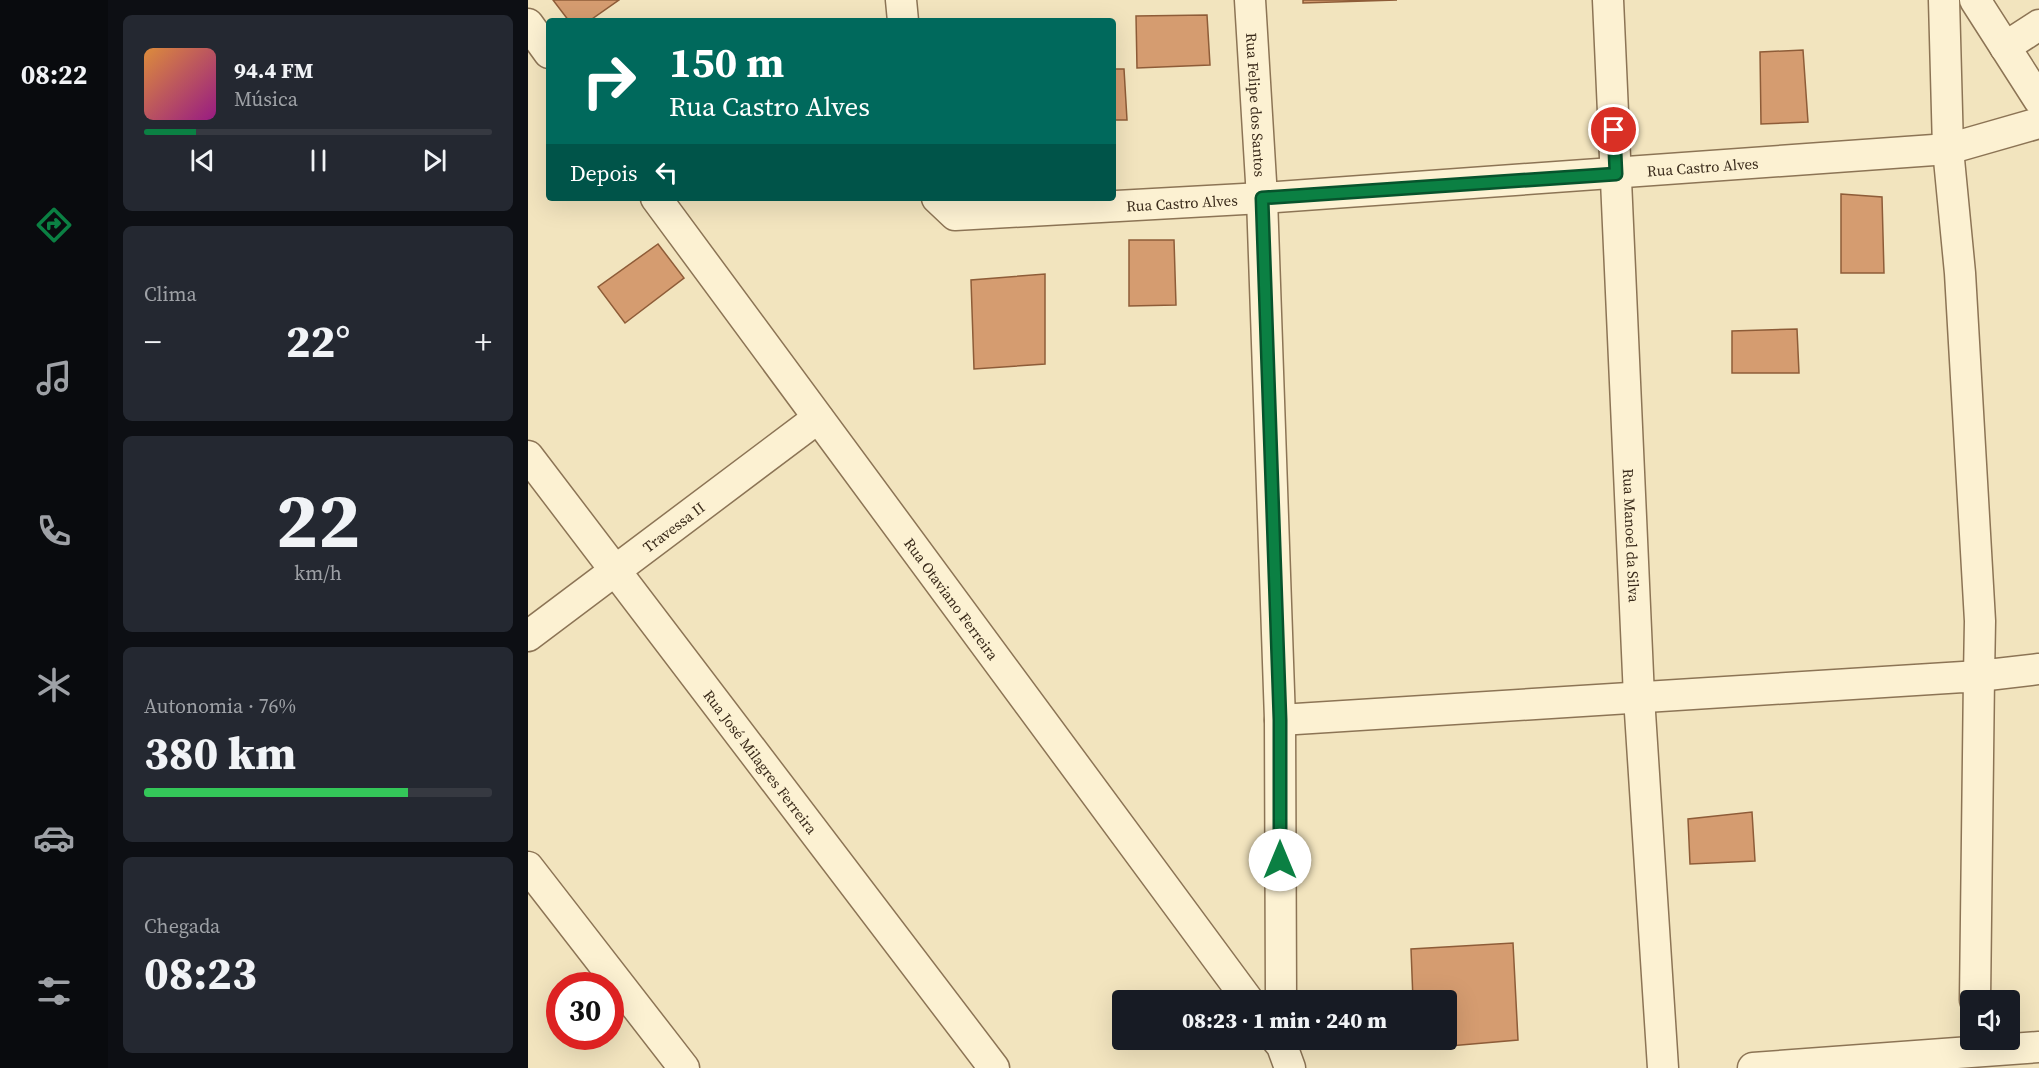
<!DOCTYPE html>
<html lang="pt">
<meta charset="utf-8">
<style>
:root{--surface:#171b24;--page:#242831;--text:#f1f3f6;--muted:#9ea1a6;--line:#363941;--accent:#0b8043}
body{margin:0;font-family:"Source Serif 4",serif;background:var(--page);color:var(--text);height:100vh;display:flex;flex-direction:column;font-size:22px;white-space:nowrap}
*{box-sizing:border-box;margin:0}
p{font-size:20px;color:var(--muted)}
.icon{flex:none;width:33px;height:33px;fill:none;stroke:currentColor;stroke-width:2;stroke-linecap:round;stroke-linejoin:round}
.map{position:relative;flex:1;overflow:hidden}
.drawer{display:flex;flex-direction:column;gap:15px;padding:15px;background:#0d0f14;width:420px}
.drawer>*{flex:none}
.hud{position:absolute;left:18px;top:18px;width:570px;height:183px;border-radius:6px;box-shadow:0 6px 24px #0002;background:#00695c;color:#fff;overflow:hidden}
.fabs{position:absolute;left:1432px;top:990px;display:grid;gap:12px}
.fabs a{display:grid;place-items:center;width:60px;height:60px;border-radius:6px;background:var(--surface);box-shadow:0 6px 24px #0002;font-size:30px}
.speed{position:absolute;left:18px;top:972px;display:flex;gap:12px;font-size:30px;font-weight:700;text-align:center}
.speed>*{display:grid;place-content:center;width:78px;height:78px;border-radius:50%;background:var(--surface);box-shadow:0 6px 24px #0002;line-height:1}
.speed .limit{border:9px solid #d22;background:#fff;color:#111}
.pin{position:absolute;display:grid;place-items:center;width:51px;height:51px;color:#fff;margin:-26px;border:3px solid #fff;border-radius:50%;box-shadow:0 2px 6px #0007}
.me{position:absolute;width:66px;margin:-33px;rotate:0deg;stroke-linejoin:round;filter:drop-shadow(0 0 4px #0008)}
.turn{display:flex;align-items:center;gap:21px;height:126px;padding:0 24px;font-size:27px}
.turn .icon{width:78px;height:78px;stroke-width:2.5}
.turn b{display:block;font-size:42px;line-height:51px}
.then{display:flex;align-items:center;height:57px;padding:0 24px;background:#0003;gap:12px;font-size:22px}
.big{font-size:45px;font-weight:800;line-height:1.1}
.drawer .tile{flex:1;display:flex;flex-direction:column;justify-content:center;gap:9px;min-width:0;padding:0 21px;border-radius:9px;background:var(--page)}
.drawer .dial{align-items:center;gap:0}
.dial b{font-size:78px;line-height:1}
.song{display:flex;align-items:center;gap:18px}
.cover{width:72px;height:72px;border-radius:9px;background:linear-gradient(135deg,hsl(30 70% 55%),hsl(310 70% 35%))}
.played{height:6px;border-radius:3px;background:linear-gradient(90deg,var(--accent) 15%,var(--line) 15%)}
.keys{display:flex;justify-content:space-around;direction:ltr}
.heat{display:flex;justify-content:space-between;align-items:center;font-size:33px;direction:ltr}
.charge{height:9px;border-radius:4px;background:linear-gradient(90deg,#34c759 76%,var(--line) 0)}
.trip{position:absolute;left:584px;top:990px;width:345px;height:60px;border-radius:6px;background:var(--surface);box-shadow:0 6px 24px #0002;font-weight:800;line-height:60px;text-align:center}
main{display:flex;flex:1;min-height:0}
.tabs{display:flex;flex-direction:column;width:108px;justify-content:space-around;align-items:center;background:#090b0e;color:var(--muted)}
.tabs .icon{width:42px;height:42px}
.tabs .active{color:var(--accent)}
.tabs b{font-size:27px;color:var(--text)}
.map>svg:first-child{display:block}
</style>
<main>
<nav class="tabs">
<b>08:22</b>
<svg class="icon active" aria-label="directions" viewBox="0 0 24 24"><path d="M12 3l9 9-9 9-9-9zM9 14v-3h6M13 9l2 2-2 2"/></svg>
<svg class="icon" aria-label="music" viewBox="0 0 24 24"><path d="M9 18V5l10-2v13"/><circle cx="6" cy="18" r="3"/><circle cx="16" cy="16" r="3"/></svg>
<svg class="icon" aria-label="phone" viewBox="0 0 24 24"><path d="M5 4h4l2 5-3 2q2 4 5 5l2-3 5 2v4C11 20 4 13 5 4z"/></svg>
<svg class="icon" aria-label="climate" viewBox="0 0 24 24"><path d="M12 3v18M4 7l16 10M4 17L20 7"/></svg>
<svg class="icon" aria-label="car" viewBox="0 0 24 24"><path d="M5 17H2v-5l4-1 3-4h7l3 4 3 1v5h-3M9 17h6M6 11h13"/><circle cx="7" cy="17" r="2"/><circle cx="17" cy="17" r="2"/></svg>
<svg class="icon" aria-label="filters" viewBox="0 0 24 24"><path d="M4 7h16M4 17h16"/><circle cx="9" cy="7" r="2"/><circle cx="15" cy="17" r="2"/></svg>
</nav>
<section class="drawer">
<div class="tile">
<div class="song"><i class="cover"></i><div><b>94.4 FM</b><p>Música</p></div></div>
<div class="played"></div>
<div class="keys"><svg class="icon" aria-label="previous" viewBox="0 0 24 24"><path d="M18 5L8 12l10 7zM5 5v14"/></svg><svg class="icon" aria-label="pause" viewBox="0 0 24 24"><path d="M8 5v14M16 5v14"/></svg><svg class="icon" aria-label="next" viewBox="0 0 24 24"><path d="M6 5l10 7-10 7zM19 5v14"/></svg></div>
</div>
<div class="tile"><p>Clima</p>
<div class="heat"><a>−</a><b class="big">22°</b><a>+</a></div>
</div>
<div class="tile dial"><b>22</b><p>km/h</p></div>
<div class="tile"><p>Autonomia · 76%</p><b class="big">380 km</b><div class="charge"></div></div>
<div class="tile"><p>Chegada</p><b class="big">08:23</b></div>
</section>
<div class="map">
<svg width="1511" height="1068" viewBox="0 0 1511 1068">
<rect width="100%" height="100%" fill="#f2e4be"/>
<path fill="#d59c70" stroke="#8e5c38" stroke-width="1.5" d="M25,0H91L61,21H41Z
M775,0H869L775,3Z
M679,15L682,65L609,68L608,16Z
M1275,50L1280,122L1233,124L1232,52Z
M585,69H596L599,120H585Z
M1313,194L1354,197L1356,273H1313Z
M601,240H646L648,305L601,306Z
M130,244L156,278L97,323L70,287Z
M517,274V364L446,369L443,280Z
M1269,329L1271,373H1204V331Z
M1224,812L1227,861L1162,864L1160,819Z
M985,943L990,1040L887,1049V1040H918V1000H885L883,949Z"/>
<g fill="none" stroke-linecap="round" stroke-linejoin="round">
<g stroke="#8c7455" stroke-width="33">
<g id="street">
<path d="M373,0L375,21"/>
<path id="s1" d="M722,0L734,198L752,720L753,1000"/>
<path id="s2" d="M1080,0L1111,697L1135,1068"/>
<path d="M1416,0L1420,149L1432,273L1452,621L1451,676L1511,669"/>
<path d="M1447,0L1511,100"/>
<path d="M0,24L21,53"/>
<path d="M1477,47L1511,25"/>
<path id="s3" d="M128,198L720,1000"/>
<path id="s4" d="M409,198L427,215L734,198L1420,149L1511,123"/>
<path id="s5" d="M0,456L466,1068"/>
<path id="s6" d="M0,636L290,418"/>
<path d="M752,720L1451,676L1447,1000"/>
<path d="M0,867L156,1068"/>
<path d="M749,1040L754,1046L762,1068"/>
<path d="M1225,1068L1511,1047"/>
</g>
</g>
<use href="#street" stroke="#fcf1d2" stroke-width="30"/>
</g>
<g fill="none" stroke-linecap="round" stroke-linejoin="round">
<g stroke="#07532c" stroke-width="15">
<path id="route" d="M752,860V720L734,198L1088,174L1086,130"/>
</g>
<use href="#route" stroke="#0b8043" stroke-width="10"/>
</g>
<g text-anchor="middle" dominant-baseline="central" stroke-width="6" stroke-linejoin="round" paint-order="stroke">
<g font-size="15" fill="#3a2b1b" stroke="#f9eece">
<text stroke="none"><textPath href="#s1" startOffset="105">Rua Felipe dos Santos</textPath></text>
<text stroke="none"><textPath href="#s4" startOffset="774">Rua Castro Alves</textPath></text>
<text stroke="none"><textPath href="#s4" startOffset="252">Rua Castro Alves</textPath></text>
<text stroke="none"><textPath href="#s6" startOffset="182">Travessa II</textPath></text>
<text stroke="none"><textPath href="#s2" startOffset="536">Rua Manoel da Silva</textPath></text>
<text stroke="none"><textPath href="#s3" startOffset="498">Rua Otaviano Ferreira</textPath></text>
<text stroke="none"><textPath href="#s5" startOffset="384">Rua José Milagres Ferreira</textPath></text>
</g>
</g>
</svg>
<div class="fabs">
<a><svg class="icon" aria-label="sound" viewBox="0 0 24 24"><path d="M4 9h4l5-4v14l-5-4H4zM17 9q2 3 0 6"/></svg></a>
</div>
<div class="speed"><div class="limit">30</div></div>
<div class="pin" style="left:1086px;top:130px;background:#d93025"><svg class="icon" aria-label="arrive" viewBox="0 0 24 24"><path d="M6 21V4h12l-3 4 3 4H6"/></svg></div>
<svg class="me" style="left:752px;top:860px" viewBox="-20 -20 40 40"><circle r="19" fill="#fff"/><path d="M0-13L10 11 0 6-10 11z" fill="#0b8043"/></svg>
<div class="trip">08:23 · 1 min · 240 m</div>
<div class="hud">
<div class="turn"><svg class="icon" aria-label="right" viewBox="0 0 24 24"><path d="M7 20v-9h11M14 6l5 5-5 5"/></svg><div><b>150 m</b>Rua Castro Alves</div></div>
<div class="then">Depois<svg class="icon" aria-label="left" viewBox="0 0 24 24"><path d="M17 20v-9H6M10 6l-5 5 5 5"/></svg></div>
</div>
</div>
</main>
